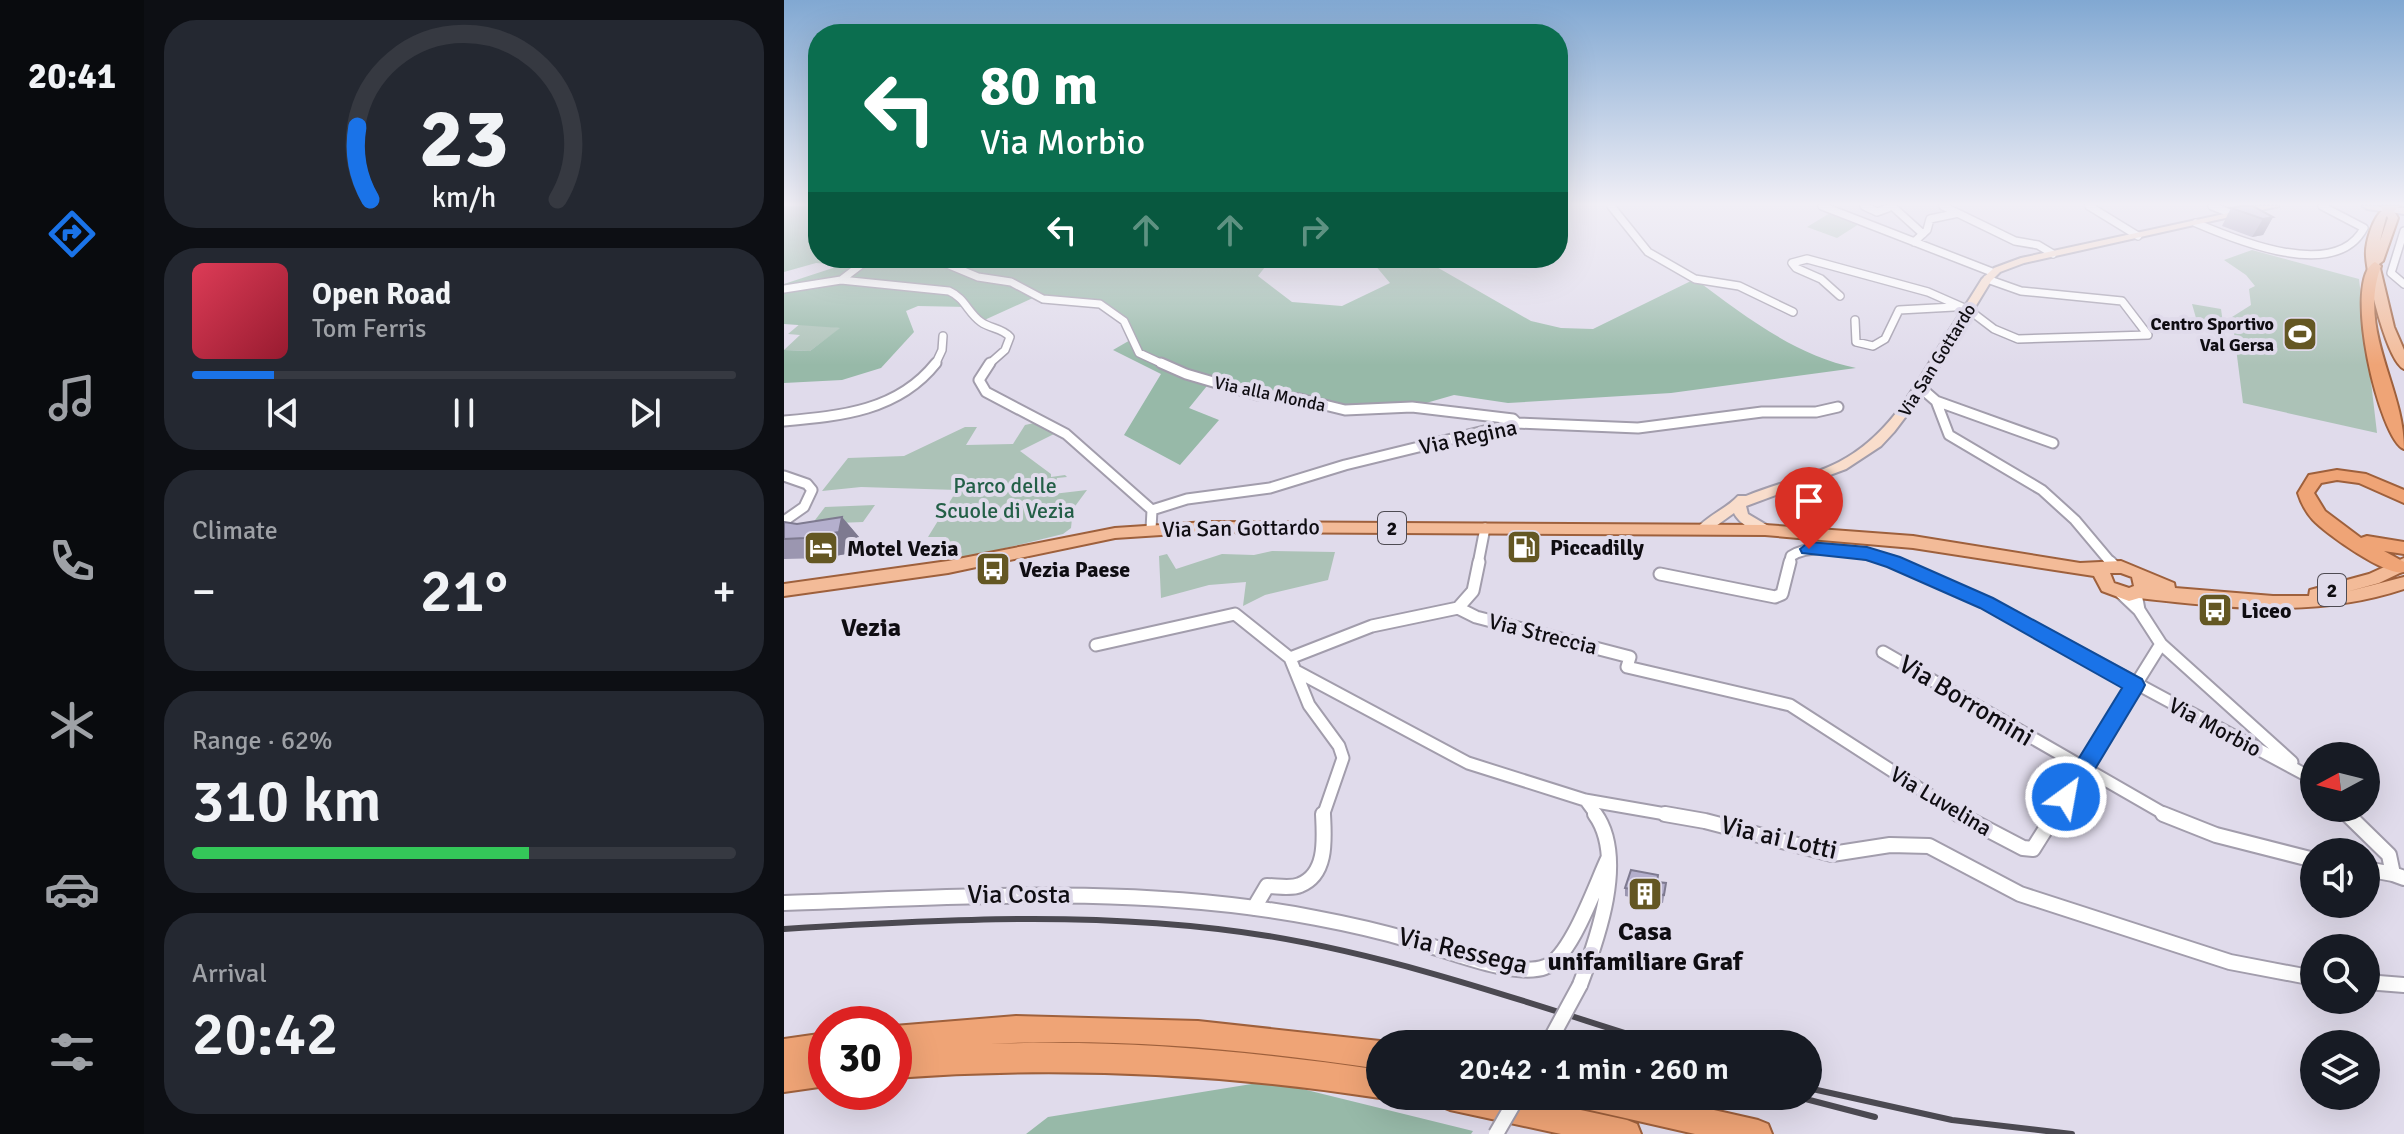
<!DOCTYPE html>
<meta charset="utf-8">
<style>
:root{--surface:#171b24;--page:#242831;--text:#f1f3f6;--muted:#9ea1a6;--line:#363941;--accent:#1a73e8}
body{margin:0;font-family:Signika,sans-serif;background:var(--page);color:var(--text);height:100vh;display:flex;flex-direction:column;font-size:30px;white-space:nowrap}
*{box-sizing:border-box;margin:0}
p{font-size:26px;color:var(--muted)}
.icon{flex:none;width:44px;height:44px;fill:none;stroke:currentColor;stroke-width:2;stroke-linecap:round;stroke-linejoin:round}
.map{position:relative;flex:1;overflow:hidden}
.details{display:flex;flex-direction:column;gap:20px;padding:20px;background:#0d0f14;width:640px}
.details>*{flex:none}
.hud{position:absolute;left:24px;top:24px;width:760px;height:244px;border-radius:32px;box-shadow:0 8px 32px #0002;background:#0b6e4f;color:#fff;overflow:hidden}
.needle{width:52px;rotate:263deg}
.buttons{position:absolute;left:1516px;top:742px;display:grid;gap:16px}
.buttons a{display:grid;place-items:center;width:80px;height:80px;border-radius:50%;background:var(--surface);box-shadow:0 8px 32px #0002;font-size:40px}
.speed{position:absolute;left:24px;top:1006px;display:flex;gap:16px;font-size:40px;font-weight:700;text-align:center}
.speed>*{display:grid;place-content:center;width:104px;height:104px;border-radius:50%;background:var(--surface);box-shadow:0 8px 32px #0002;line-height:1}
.speed .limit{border:12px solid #d22;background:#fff;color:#111}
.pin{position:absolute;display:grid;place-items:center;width:68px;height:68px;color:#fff;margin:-82px -34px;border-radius:50% 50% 50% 0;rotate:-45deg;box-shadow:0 0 8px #0007}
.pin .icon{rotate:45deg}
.me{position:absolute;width:88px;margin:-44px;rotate:32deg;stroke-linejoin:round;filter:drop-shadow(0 0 6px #0008)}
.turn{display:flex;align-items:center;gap:28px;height:168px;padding:0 40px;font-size:36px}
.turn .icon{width:104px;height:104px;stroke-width:2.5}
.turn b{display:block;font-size:56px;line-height:68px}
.lanes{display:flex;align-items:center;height:76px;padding:0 40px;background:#0003;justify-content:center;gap:40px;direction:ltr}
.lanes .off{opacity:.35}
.big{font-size:60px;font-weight:600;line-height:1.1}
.details .card{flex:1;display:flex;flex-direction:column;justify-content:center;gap:12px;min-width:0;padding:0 28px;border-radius:32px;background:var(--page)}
.details .dial{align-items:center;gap:0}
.dial svg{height:208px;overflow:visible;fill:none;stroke:var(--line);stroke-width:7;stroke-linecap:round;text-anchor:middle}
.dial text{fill:var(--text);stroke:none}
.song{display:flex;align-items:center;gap:24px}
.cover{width:96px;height:96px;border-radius:12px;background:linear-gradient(135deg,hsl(350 70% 55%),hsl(350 70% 35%))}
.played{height:8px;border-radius:4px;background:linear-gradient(90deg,var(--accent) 15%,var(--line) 15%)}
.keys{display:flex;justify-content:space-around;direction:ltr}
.heat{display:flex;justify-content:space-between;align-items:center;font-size:44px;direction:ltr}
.charge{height:12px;border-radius:6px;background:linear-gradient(90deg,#34c759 62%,var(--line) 0)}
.trip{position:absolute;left:582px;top:1030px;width:456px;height:80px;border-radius:40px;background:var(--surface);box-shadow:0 8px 32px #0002;font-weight:600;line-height:80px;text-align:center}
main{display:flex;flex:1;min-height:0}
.tab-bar{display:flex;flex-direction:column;width:144px;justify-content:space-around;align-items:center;background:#090b0e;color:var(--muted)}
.tab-bar .icon{width:56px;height:56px}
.tab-bar .on{color:var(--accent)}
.tab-bar b{font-size:36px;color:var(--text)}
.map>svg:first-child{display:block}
</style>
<main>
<nav class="tab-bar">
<b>20:41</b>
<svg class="icon on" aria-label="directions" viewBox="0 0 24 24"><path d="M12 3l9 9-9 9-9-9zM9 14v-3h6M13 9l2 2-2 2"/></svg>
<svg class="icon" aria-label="music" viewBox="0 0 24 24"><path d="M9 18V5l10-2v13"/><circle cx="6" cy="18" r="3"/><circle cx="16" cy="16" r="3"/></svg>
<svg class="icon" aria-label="phone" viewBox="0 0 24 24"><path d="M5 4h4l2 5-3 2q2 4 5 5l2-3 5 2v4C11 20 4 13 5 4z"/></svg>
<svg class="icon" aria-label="climate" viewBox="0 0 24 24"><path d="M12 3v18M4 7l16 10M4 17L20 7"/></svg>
<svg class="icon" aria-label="car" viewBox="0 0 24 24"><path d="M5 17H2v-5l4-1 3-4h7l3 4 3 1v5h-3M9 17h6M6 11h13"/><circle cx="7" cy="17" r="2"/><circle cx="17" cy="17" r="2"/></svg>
<svg class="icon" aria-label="filters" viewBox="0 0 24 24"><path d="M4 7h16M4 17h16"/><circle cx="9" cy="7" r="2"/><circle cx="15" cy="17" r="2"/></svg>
</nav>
<section class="details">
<div class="card dial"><svg viewBox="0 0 100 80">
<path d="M14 69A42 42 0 1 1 86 69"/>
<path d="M14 69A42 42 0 0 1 9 41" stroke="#1a73e8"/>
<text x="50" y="56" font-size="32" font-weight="700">23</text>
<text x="50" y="72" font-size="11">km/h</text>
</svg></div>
<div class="card">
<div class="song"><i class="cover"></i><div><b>Open Road</b><p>Tom Ferris</p></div></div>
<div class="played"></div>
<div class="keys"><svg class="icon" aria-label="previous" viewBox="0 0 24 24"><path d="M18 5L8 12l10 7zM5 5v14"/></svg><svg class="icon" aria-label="pause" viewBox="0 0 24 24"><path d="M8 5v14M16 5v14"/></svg><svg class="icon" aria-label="next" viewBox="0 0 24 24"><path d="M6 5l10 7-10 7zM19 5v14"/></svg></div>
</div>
<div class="card"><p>Climate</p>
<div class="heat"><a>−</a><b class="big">21°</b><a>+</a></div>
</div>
<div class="card"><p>Range · 62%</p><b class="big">310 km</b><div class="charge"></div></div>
<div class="card"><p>Arrival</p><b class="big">20:42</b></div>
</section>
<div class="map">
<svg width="1620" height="1134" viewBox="0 0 1620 1134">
<rect width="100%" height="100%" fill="#e0dbeb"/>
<path fill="#acc2b7" d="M1046,213L1075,224L1053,238L1023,227Z
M1468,250L1575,279L1593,433L1459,403L1448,317L1467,305L1465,289L1471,286L1462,275L1440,260Z
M1408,304L1437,309L1442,344L1412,318Z
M17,323L57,328L26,351L0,350L16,335L4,334Z
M259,421L276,431L236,451L267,474V477L281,475L283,477L273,478L269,494L303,490L289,509L287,528L279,534L197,554L153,560L162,537H144L173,490L77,487L38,491L64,458L120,456L181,427H193L182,445L229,444L241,425Z
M91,505L79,522L28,524L41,507Z
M488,551L551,552L544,580L481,595L459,606L462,582L425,585L377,598L375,556L383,554L392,569L438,554L470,555Z"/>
<path fill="#97b9a8" d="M0,206H34V258H488L474,276L508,302L558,306L606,283L585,258H637L747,321L777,328L809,329L911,279C961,316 1010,355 1072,368L887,393L724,403L670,395L628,407L561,410L427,381L405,408L435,420L396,465L340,435L377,374L329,350L348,339L340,321L316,304L251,297L196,322L184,307L134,306L122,311L130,332L97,368L58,380L0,383V350L26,351L56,328L0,324V284L58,265L32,263L0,272Z
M486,1081L689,1131L687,1134H242L264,1117Z"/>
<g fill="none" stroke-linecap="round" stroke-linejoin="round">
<g stroke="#a29dac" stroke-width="10">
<path id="minor-far3" d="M827,206L864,252L911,279L955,286L1009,312
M1038,206L1208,272
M1080,206L1093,212L1104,208
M1108,206L1139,234
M1159,206L1231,241L1254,245L1269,254
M1305,206L1354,236
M1428,206L1451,215
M1412,223C1452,240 1552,282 1580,228L1538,206
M1620,231L1607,273L1620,284
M1130,242L1143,230L1146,219L1170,214
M132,258L158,262L194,277L227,282L259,299L316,304L340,321L355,353L381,365
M57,280L86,258
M0,289L57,280L165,291C181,298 184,313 197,322C207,329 218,328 226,337L221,350L204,365
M1056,296L1037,279L1012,268L1008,263L1023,259L1144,292L1185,310L1210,329L1234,339L1364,335L1338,301L1237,291L1203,279
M1071,320L1072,342L1089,346L1101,339L1115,310L1170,307
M151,365L158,350L159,336"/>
</g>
<g stroke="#a29dac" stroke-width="13">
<path id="minor-far2" d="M206,363L195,380L202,392L282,434L368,510
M377,363L402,374L474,395L516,399L561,410L628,407L729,419L733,423
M1137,388L1152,401L1165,435L1258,490L1291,520L1328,564
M1152,401L1269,443
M0,421C57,416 114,411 152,363
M0,476L23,484L28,490L20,507L0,521
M368,510L403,499L486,488L561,465L733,423L854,428L978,412H1032L1054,407
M367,529L368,510
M694,564L701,528
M1005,564L1007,556C1030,540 1089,554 1114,564"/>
</g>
<g stroke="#a29dac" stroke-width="15">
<path id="minor-far1" d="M1109,562L1203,603L1522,775
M1326,562L1329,565
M876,574L991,597L998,594L1006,562
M1337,593L1355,610L1352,594
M674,608L692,617L846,657L843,667L1006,705L1178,816
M1355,610L1377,644L1508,762
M312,645L451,614L506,658L525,705L555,746L559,758L539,816
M1099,652L1384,816
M506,658L588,626L674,608L689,591L695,562
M514,672L684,763L801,800L893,816
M802,801L813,816
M1557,808L1565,816
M1270,816L1377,644"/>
</g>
<g stroke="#a29dac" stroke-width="18">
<path id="minor" d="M881,814L921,821L1048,854L1106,845L1145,846L1236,894L1446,962L1530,978
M1174,814L1239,848L1249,849L1271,814
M1379,814L1432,835L1530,860
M1563,814L1605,855L1609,874L1620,878
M1582,869L1609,874
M0,903C177,897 356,884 532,918C564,924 595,931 626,940C659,948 730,979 761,967C787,958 812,884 824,859
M470,908L483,886C493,886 507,889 516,885C544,874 540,837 539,814
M1582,982L1620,985
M796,985C813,940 843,858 811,814"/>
</g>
<g stroke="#a29dac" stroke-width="4">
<path id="secondary" d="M1477,206H1495L1240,263L1216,272L1207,281L1135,399L1110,432L1097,446L1062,469L962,506L964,514L986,527L988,530L986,533C974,535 955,524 950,513L925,531L920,533L913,528C925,515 943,508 954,496H962C993,483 1026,477 1055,462C1103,437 1128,392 1155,347C1169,324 1184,302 1198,279L1210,268L1237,258Z
M1579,206L1620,208V214L1583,209Z"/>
</g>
<g stroke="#9e603c" stroke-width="4">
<path id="primary" d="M1597,206H1616L1610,211L1614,218L1599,261L1595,264L1610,327L1620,350V369C1603,361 1583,277 1582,256C1581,243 1589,217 1599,210ZM1603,216L1604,218L1596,241L1602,217Z
M423,522L981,525L1129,536L1296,563L1337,561L1390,583L1391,588L1489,596H1525L1526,590L1585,574L1620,558V571L1595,583L1562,592L1620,577V589C1534,618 1443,608 1355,598L1345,601L1318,591L1310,576L1129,548L981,535L423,532L331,538L164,573L0,596V584L164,561L331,528ZM1326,573H1337L1348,577L1350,586L1345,588L1330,583Z"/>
</g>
<g stroke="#9e603c" stroke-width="4">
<path id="trunk" d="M1591,262L1597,266C1573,331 1620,386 1620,449C1596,441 1557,279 1591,262Z
M1553,470L1582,474L1620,490V503L1575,483L1553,480L1537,483L1530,493L1541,511L1577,538L1583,536L1620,542V554L1600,551L1620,562V572C1603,577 1542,534 1529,520C1522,512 1517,503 1514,493L1525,475Z
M232,1016L414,1021L596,1041L602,1044H596V1069C467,1050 337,1037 206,1044C337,1039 467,1051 596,1070V1096H601L596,1098C434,1073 274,1066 110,1078V1026Z
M42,1033V1086L0,1092V1039Z
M652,1096H732L843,1120L853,1124L857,1134H777L666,1110L656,1106Z
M792,1096H868L974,1120L984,1124L988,1134H911L806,1110L796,1106Z"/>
</g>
<use href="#minor-far3" stroke="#fff" stroke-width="7"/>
<use href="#minor-far2" stroke="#fff" stroke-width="9"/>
<use href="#minor-far1" stroke="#fff" stroke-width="11"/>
<use href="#minor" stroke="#fff" stroke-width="14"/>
<use href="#secondary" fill="#f9ddcb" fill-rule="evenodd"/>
<use href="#primary" fill="#f3bb98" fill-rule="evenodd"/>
<use href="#trunk" fill="#efa476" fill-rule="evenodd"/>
<path stroke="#4b4951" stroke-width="6" d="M0,929C161,919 324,910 484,936C618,958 747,1004 876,1044
M1024,1088L1168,1120L1288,1134
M1010,1096L1091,1117"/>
<g stroke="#a29dac" stroke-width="18" stroke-linecap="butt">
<path id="minor-bridge" d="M764,1044L796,985
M712,1134L734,1096"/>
</g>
<use href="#minor-bridge" stroke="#fff" stroke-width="14"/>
</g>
<path fill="#9b96b0" d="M1447,208L1489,217L1479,235L1468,237L1438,226Z
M58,517L75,537L73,552L40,558L0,559V522L13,524Z
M873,882L882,883L879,903L867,901L866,911L850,908L851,898L841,896V888Z"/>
<path fill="#7e7a90" d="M1489,217L1479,235L1468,237L1479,219Z
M58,517L75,537L73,552L40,558L21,538Z"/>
<path fill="#b4afcd" stroke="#7e7a90" stroke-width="2" d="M1457,206H1469L1489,217L1479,219L1447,208Z
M58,517L55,532L21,538L0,539V522L13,524Z
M847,870L874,875L873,882L882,883L880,895L868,893L867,903L850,900L852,890L841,888Z"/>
<linearGradient id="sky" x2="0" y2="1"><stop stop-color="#81a8d2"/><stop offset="0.56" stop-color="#f1eff6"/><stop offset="1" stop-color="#f1eff6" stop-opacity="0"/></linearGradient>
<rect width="1620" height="365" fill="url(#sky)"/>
<path fill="#1a73e8" stroke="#114b97" stroke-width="2" d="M1025,542L1083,547L1116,557L1209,598L1358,679L1361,685L1358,691L1290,804L1282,807L1274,804L1271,797L1338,688L1196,608L1103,567L1082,560L1018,553L1016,549Z"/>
<defs>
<g id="stadium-square" transform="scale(1.8)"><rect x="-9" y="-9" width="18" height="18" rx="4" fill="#645723" stroke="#e0dbeb"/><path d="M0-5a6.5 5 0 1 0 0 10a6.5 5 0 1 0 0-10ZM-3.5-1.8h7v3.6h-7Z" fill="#fff"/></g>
<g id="fuel-square" transform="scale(1.8)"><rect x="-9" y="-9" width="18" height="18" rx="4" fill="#645723" stroke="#e0dbeb"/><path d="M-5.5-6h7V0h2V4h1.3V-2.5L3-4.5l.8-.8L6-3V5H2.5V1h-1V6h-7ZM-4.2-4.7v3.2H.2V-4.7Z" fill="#fff"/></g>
<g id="hotel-square" transform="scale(1.8)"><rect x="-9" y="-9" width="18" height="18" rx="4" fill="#645723" stroke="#e0dbeb"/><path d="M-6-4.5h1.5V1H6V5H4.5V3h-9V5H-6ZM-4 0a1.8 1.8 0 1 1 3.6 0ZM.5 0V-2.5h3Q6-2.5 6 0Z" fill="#fff"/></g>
<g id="bus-square" transform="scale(1.8)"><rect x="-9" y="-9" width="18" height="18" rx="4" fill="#645723" stroke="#e0dbeb"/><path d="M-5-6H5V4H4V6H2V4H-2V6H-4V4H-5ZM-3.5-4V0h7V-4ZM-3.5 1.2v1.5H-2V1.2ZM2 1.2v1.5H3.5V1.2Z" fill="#fff"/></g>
<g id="building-square" transform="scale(1.8)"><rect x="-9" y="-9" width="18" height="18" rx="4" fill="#645723" stroke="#e0dbeb"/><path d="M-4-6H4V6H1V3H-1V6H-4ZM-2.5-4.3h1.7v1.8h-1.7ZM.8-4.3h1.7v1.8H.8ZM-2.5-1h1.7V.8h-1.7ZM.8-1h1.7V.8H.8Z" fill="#fff"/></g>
</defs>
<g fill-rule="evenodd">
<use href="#stadium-square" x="1516" y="334"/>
<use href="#fuel-square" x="740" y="547"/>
<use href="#hotel-square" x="37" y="548"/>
<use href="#bus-square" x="209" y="569"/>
<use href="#bus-square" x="1431" y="610"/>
<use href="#building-square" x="861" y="894"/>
</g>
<g text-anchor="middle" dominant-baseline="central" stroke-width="8" stroke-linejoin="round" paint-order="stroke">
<g font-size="18" font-weight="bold" fill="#0f0d12" stroke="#e0dbeb" text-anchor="end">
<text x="1490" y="324">Centro Sportivo<tspan x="1490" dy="21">Val Gersa</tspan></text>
</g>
<g font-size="18" fill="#0f0d12" stroke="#e0dbeb">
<text transform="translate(1153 360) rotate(-58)">Via San Gottardo</text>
<text transform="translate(486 394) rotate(12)">Via alla Monda</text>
</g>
<g fill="#e0dbeb" stroke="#4e4b53" stroke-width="2">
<rect x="594" y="512" width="28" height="32" rx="6"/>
<rect x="1534" y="574" width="28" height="32" rx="6"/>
</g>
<g font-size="20" font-weight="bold" fill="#0f0d12">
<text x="608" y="528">2</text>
<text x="1548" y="590">2</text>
</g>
<g font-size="22" fill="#0f0d12" stroke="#e0dbeb">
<text transform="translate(684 437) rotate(-12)">Via Regina</text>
<text transform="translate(457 528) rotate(-1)">Via San Gottardo</text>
<text transform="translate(759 634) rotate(14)">Via Streccia</text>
<text transform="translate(1431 727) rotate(28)">Via Morbio</text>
<text transform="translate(1157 801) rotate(31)">Via Luvelina</text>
</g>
<g font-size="22" fill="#235f47" stroke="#e0dbeb">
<text x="221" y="485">Parco delle<tspan x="221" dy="25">Scuole di Vezia</tspan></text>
</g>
<g font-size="22" font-weight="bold" fill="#0f0d12" stroke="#e0dbeb" text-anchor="start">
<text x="766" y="547">Piccadilly</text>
<text x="63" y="548">Motel Vezia</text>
<text x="235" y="569">Vezia Paese</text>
<text x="1457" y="610">Liceo</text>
</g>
<g font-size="26" font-weight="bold" fill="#0f0d12" stroke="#e0dbeb">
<text x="87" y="628">Vezia</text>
</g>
<g font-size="26" fill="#0f0d12" stroke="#e0dbeb">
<text transform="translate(1182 701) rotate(31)">Via Borromini</text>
<text transform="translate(995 838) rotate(13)">Via ai Lotti</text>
<text x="235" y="895">Via Costa</text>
<text transform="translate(679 951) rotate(13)">Via Ressega</text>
</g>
<g font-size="26" font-weight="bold" fill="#0f0d12" stroke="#e0dbeb">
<text x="861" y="932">Casa<tspan x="861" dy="30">unifamiliare Graf</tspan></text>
</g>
</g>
</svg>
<div class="buttons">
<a><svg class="needle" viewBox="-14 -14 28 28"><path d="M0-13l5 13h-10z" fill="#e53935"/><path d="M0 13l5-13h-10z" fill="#9ea1a6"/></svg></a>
<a><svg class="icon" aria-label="sound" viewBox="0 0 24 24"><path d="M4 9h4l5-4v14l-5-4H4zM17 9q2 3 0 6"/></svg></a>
<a><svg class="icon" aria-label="search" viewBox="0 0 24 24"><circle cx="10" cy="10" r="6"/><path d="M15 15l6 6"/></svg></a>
<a><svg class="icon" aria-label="layers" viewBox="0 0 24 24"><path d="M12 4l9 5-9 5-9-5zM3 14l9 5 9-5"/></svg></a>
</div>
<div class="speed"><div class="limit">30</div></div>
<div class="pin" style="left:1025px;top:549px;background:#d93025"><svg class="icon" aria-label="arrive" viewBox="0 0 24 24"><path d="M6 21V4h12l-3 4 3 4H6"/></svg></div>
<svg class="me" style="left:1282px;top:797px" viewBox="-20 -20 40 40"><circle r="17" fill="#1a73e8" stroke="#fff" stroke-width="3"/><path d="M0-11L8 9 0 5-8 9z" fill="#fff"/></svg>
<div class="trip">20:42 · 1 min · 260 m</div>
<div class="hud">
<div class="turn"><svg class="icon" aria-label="left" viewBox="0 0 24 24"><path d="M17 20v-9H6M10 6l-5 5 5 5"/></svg><div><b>80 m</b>Via Morbio</div></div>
<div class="lanes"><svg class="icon" aria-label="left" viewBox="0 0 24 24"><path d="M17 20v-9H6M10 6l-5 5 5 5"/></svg><svg class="icon off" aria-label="ahead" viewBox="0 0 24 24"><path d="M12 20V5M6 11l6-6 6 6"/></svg><svg class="icon off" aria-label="ahead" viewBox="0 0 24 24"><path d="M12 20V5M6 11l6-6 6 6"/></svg><svg class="icon off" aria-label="right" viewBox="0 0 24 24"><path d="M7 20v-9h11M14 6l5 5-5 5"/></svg></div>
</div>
</div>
</main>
